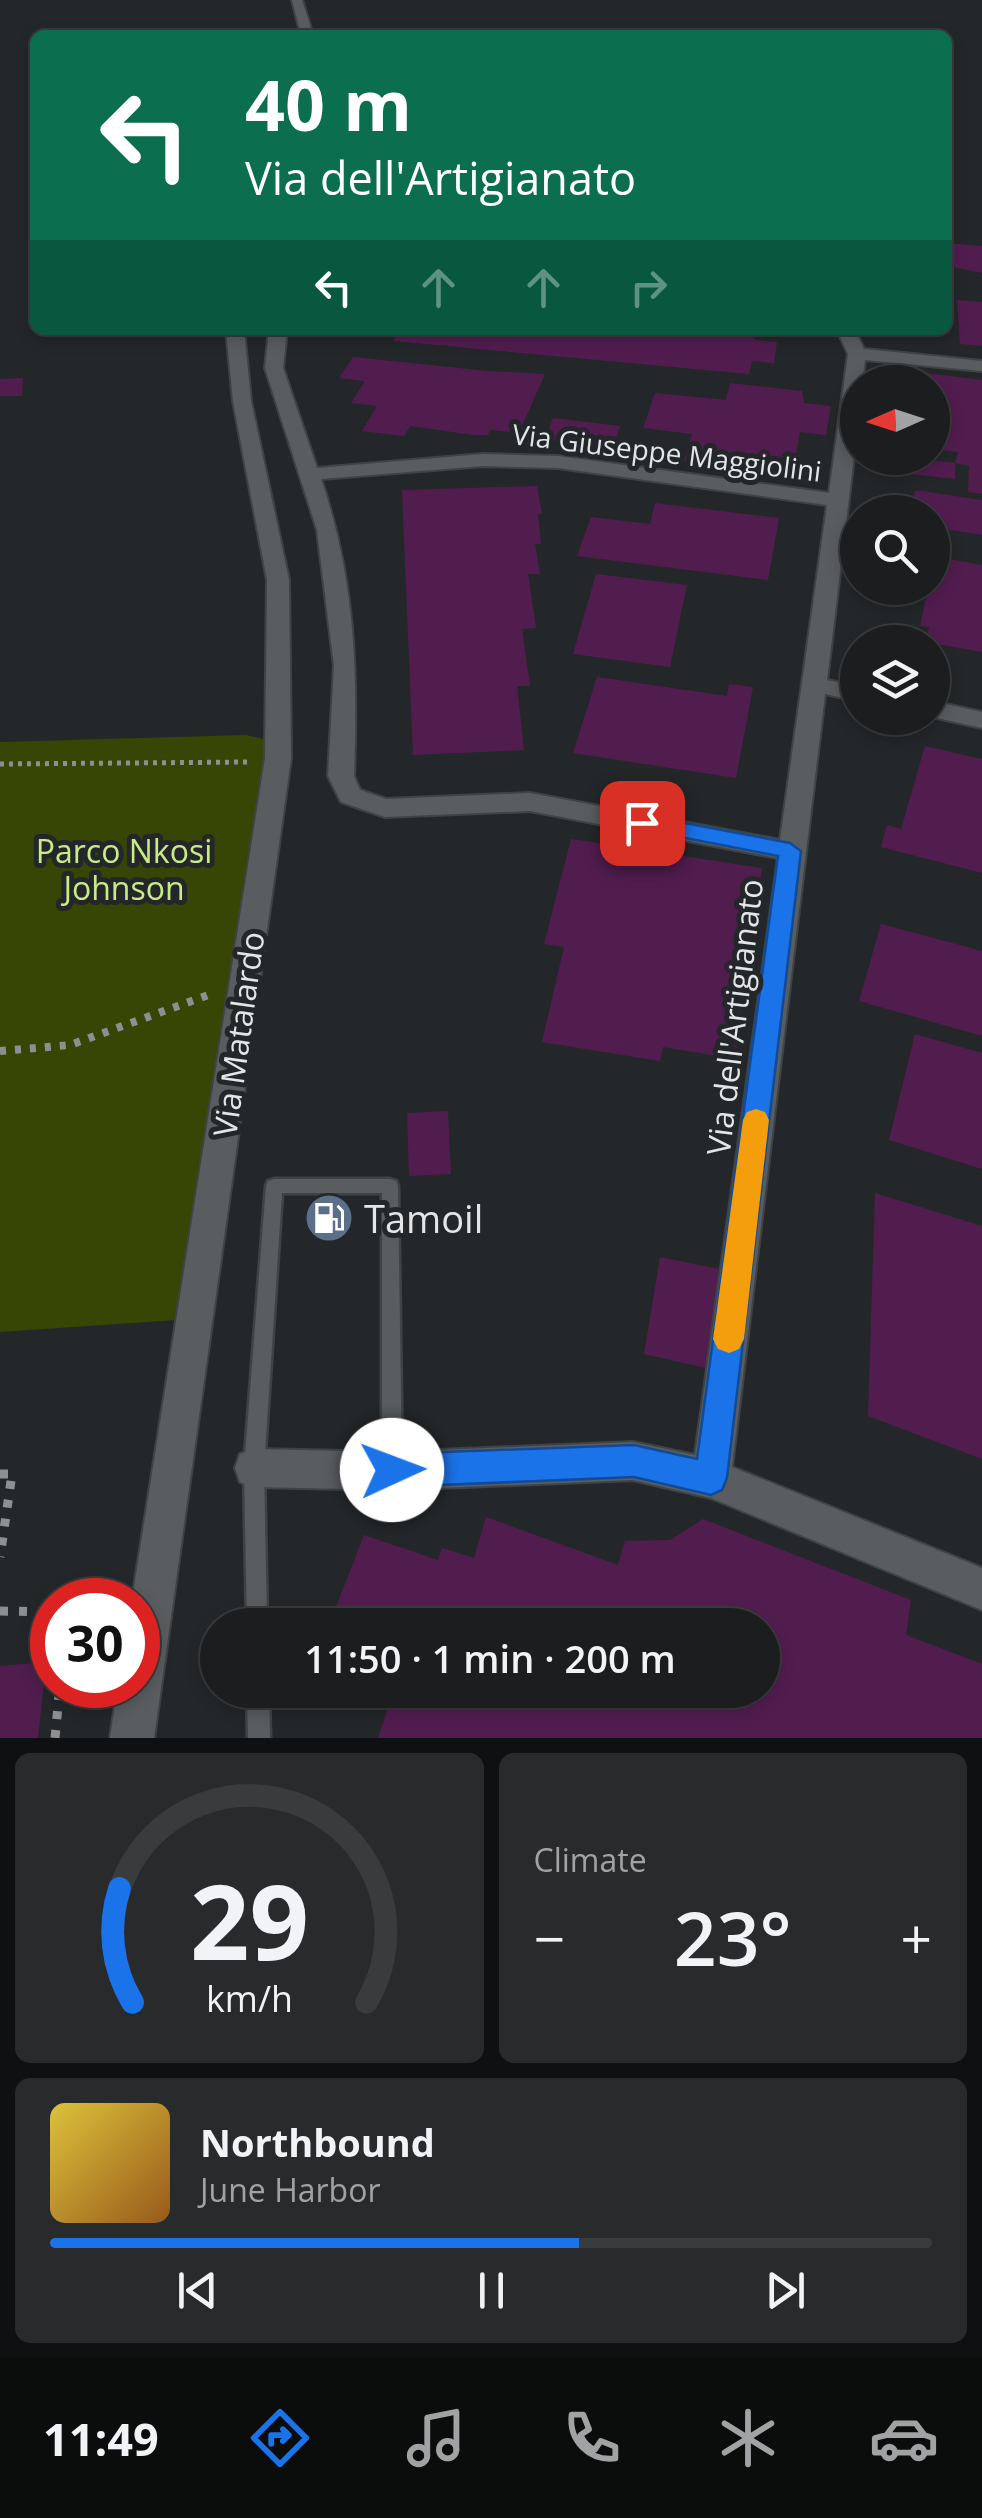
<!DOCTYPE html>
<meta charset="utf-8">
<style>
:root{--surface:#1b1d1f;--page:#282a2c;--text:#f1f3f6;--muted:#a0a2a4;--line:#393b3d;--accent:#1a73e8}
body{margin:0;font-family:"Open Sans",sans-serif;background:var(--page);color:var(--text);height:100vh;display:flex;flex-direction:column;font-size:38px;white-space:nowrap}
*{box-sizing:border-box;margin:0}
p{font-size:32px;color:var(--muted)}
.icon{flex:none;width:55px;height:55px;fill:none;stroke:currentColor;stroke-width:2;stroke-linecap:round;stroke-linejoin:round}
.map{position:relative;height:1738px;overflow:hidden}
.drawer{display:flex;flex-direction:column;gap:15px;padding:15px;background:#0f1011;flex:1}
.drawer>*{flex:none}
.guide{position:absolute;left:30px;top:30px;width:922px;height:305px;border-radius:15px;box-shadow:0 5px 15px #0003,0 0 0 2px var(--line);background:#0b6e4f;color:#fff;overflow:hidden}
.needle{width:65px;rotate:267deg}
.tools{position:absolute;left:840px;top:365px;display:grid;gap:20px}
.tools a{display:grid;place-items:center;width:110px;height:110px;border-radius:50%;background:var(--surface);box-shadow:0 5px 15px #0003,0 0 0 2px var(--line);font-size:50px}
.speed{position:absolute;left:30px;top:1578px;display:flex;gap:20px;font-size:50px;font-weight:700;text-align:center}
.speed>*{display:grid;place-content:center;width:130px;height:130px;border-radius:50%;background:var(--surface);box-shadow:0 5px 15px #0003,0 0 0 2px var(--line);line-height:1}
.speed .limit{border:15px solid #d22;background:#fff;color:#111}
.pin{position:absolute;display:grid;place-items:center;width:85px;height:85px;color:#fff;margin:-42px;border-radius:20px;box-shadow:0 5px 15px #0006}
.me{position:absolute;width:110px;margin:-55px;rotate:88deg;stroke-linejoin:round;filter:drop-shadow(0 0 8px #0008)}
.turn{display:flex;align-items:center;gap:35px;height:210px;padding:0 50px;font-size:45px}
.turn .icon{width:130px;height:130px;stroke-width:2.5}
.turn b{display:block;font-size:70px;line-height:85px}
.lanes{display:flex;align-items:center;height:95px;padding:0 50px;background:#0003;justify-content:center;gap:50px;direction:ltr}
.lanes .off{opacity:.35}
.big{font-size:75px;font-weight:600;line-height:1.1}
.drawer .tile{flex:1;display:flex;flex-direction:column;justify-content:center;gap:15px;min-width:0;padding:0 35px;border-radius:15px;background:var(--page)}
.drawer .dial{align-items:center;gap:0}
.dial svg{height:260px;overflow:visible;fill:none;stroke:var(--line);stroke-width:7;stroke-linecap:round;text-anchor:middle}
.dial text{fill:var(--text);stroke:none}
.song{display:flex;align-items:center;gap:30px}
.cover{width:120px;height:120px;border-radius:15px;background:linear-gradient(135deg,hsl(50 70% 55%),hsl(30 70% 35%))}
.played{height:10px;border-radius:5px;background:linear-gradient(90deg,var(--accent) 60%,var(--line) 60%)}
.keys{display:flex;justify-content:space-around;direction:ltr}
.heat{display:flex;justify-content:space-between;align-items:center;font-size:55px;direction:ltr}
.drawer .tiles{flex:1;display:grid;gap:15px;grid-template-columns:1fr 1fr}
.tile:last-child{grid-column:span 2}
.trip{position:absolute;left:200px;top:1608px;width:580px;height:100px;border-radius:50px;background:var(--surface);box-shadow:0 5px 15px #0003,0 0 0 2px var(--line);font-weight:600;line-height:100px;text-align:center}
.tabs{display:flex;height:160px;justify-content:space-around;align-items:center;background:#0b0c0c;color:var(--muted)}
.tabs .icon{width:70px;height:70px}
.tabs .on{color:var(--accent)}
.tabs b{font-size:45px;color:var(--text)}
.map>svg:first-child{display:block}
</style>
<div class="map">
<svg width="982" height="1738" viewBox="0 0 982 1738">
<rect width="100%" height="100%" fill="#242729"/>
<path fill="#354605" d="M246,735L268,740L176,1320L0,1332V742Z"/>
<path fill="#511d4f" d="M948,243L982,246V273L948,266Z
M957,300L982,302V346L960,344Z
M399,330H755L754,340L777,342L774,363L752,361L749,374L393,341Z
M353,357L488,371L545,374L519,433L490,430L488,435H473L410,426L404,436L362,431L377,406L351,403L365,381L339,378Z
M918,372L982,380V494L968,492L969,466L955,463L958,452L932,449V382H916Z
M23,378L22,396H0V379Z
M730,383L802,391L804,403L831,406L826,435L800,432L794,466L712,456L710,464L684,461L692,434L643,428L655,393L726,400Z
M553,418L620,426L612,448L544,440Z
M912,458L955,463V479L910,474L911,468L904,467Z
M537,486L542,514H538L541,544H535L540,574H528L536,628L522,629L530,686H517L524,750L413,755L402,490Z
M915,490L982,500V535L932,527V512H910Z
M655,503L779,518L768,580L577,556L591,517L650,524Z
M943,558L982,565V652L926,642L929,627L920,626L928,588H932V570L940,572Z
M596,574L687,585L670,667L573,654Z
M597,677L727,696L729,684L753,687L736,778L573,753Z
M925,746L982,759V873L881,847L887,825L901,829Z
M571,839L762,868L736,1059L663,1047L660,1061L542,1042L564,947L544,944Z
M881,924L982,951V1036L859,1001Z
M915,1034L982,1053V1169L889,1140Z
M448,1111L451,1174L409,1176L407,1113Z
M875,1193L982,1226V1459L868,1416Z
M660,1257L729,1271L715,1370L644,1354Z
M486,1517L618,1565L625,1541L670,1540L703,1519L911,1600L906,1635L982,1664V1738H378L389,1705L349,1690H762V1625H329L364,1535L438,1560L442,1548L474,1558Z
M46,1662L38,1738H0V1666Z"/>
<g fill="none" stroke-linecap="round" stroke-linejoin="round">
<g stroke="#404345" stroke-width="5">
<path id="service" d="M274,1179H390L396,1181L398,1186L402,1470L399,1477L392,1480L385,1477L382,1470V1193H282L264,1468L267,1625H247L244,1468L266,1186L268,1181Z
M247,1690H269L270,1738H248Z"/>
</g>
<g stroke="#404345" stroke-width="4">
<path id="minor" d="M292,0H302L313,35H301Z
M226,330H244L251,401L289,580L291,758L154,1738H110L118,1685H138V1600H132L265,758L267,580L233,401Z
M269,330H287L283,368L317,468L483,454L558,456L829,493L848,354L837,330H855L864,349L982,361V371L865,360L862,382H858V423L827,680L858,686V701L825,694L732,1467L982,1568V1610L711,1498L633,1480L392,1490L254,1487L240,1482L235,1468L240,1454L254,1449L392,1452L633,1442L695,1455L778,858L530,811L385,817L341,802L328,776L334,666L317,530L265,368ZM483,466L558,468L827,505L780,840L530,793L386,799L360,790L354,776C358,671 355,579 321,479Z
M932,701L982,712V728L932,717Z"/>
</g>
<path stroke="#8d8f91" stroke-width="5" stroke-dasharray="4 5" stroke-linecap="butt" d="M0,764L249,762"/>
<path stroke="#8d8f91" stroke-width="8" stroke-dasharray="6 9" stroke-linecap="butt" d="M0,1051L70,1045L214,993"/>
<path stroke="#8d8f91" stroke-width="9" stroke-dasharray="8 11" stroke-linecap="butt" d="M0,1474H12L0,1557
M0,1611L52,1612
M55,1738L60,1685"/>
<use href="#service" fill="#5a5d60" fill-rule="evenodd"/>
<use href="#minor" fill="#5a5d60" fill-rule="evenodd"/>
</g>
<path fill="#1a73e8" stroke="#114b97" stroke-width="2.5" d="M642,815L790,843L801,851L727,1478L722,1490L711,1495L634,1477L392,1487L381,1482L376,1470L381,1459L392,1454L634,1445L697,1459L778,856L634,828V818Z"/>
<path fill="#f59e0b" d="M756,1109L765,1112L769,1120L744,1339L739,1349L729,1353L718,1349L713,1339L743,1120L747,1112Z"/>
<defs>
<g id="fuel-disc" transform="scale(2.5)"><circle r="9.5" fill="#5c6f8a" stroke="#242729"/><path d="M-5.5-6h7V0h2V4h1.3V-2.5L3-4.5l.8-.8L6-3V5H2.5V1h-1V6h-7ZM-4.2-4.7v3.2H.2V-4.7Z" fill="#fff"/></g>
</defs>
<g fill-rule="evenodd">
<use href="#fuel-disc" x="329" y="1218"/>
</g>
<g text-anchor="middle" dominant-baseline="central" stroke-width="10" stroke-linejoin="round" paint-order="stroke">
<g font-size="28" fill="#e3e5e7" stroke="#242729">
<text transform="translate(667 452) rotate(7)">Via Giuseppe Maggiolini</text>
</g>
<g font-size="32" fill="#c8eb85" stroke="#242729">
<text x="124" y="850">Parco Nkosi<tspan x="124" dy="37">Johnson</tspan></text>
</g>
<g font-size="32" fill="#e3e5e7" stroke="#242729">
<text transform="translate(734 1017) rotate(-83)">Via dell'Artigianato</text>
<text transform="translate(238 1034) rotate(-82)">Via Matalardo</text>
</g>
<g font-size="38" fill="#e3e5e7" stroke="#242729" text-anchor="start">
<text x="364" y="1218">Tamoil</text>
</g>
</g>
</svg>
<div class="tools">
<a><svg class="needle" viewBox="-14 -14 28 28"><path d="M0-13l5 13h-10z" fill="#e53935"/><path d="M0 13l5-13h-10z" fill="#a0a2a4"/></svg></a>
<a><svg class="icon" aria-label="search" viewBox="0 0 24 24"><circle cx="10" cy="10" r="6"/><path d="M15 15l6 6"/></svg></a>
<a><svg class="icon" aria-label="layers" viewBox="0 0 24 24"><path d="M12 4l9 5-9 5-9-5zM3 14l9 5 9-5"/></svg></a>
</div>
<div class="speed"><div class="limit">30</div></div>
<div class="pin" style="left:642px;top:823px;background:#d93025"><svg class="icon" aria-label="arrive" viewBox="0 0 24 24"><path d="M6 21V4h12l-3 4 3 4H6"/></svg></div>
<svg class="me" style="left:392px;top:1470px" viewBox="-20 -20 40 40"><circle r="19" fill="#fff"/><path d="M0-13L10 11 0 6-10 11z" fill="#1a73e8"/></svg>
<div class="trip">11:50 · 1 min · 200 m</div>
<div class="guide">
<div class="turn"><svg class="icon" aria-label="left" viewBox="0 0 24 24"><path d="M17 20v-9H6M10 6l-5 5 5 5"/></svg><div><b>40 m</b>Via dell'Artigianato</div></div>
<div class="lanes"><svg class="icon" aria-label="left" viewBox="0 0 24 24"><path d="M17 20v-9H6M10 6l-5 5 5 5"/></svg><svg class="icon off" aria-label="ahead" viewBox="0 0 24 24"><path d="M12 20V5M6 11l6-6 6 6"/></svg><svg class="icon off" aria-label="ahead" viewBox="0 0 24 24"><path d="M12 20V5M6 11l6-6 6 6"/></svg><svg class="icon off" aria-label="right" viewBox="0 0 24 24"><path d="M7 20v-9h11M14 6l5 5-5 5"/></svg></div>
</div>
</div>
<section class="drawer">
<div class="tiles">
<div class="tile dial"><svg viewBox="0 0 100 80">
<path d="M14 69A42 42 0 1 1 86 69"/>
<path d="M14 69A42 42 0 0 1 10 34" stroke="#1a73e8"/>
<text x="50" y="56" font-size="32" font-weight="700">29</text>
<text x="50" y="72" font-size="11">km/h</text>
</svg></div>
<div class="tile"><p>Climate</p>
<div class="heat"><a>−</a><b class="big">23°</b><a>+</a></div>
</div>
<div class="tile">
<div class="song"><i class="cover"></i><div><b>Northbound</b><p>June Harbor</p></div></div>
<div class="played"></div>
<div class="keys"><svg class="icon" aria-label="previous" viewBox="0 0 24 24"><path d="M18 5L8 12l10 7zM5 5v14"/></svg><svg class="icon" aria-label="pause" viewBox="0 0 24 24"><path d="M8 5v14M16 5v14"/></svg><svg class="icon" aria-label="next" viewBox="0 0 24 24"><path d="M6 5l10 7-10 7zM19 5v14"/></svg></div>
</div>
</div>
</section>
<nav class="tabs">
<b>11:49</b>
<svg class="icon on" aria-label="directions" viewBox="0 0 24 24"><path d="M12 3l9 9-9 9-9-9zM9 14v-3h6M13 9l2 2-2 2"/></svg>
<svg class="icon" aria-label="music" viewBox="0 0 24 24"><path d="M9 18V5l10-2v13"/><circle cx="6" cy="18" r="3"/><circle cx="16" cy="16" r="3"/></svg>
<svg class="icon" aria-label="phone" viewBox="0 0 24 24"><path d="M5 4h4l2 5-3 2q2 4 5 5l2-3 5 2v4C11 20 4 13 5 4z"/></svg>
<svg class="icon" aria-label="climate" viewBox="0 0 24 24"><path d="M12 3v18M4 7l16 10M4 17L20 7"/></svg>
<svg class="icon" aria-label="car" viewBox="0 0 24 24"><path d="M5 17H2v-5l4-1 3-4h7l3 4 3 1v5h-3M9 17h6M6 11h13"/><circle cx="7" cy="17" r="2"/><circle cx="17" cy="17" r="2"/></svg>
</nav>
